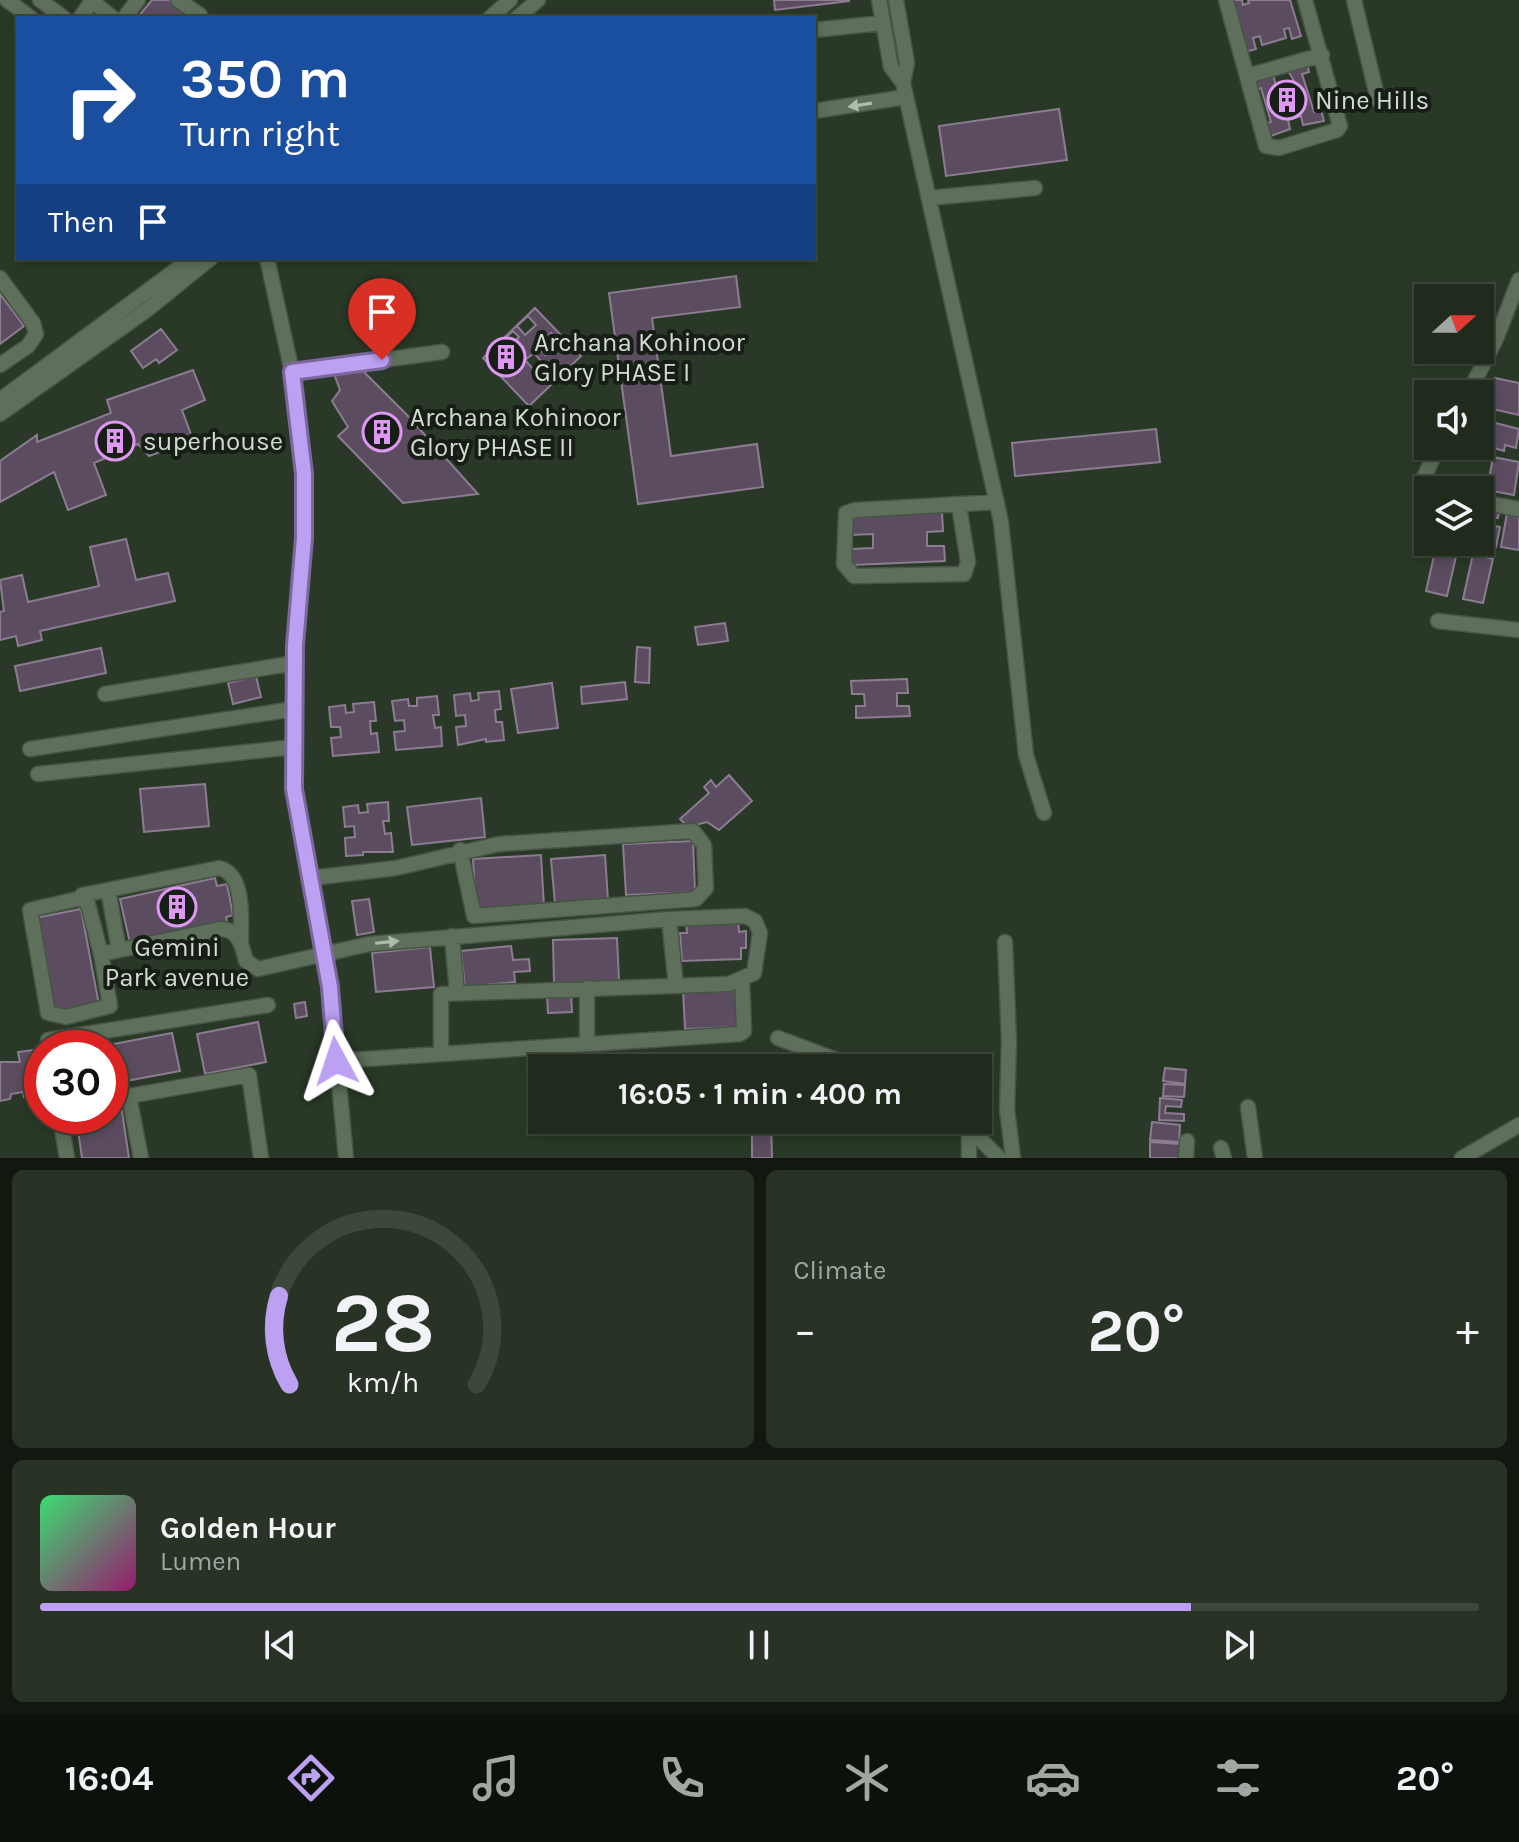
<!DOCTYPE html>
<meta charset="utf-8">
<style>
:root{--surface:#202b1d;--page:#283326;--text:#f1f3f6;--muted:#a2a7a4;--line:#3d473b;--accent:#bca0f2}
body{margin:0;font-family:Karla,sans-serif;background:var(--page);color:var(--text);height:100vh;display:flex;flex-direction:column;font-size:30px;white-space:nowrap}
*{box-sizing:border-box;margin:0}
p{font-size:26px;color:var(--muted)}
.icon{flex:none;width:44px;height:44px;fill:none;stroke:currentColor;stroke-width:2;stroke-linecap:round;stroke-linejoin:round}
.map{position:relative;height:1158px;overflow:hidden}
.details{display:flex;flex-direction:column;gap:12px;padding:12px;background:#121810;flex:1}
.details>*{flex:none}
.hud{position:absolute;left:16px;top:16px;width:800px;height:244px;border-radius:0px;box-shadow:0 4px 12px #0003,0 0 0 2px var(--line);background:#1a4fa0;color:#fff;overflow:hidden}
.needle{width:52px;rotate:69deg}
.buttons{position:absolute;left:1414px;top:284px;display:grid;gap:16px}
.buttons a{display:grid;place-items:center;width:80px;height:80px;border-radius:0px;background:var(--surface);box-shadow:0 4px 12px #0003,0 0 0 2px var(--line);font-size:40px}
.speed{position:absolute;left:24px;top:1030px;display:flex;gap:16px;font-size:40px;font-weight:700;text-align:center}
.speed>*{display:grid;place-content:center;width:104px;height:104px;border-radius:50%;background:var(--surface);box-shadow:0 4px 12px #0003,0 0 0 2px var(--line);line-height:1}
.speed .limit{border:12px solid #d22;background:#fff;color:#111}
.pin{position:absolute;display:grid;place-items:center;width:68px;height:68px;color:#fff;margin:-82px -34px;border-radius:50% 50% 50% 0;rotate:-45deg;box-shadow:0 0 8px #0007}
.pin .icon{rotate:45deg}
.me{position:absolute;width:88px;margin:-44px;rotate:355deg;stroke-linejoin:round;filter:drop-shadow(0 0 6px #0008)}
.turn{display:flex;align-items:center;gap:28px;height:168px;padding:0 32px;font-size:36px}
.turn .icon{width:104px;height:104px;stroke-width:2.5}
.turn b{display:block;font-size:56px;line-height:68px}
.then{display:flex;align-items:center;height:76px;padding:0 32px;background:#0003;gap:16px;font-size:30px}
.big{font-size:60px;font-weight:700;line-height:1.1}
.details .widget{flex:1;display:flex;flex-direction:column;justify-content:center;gap:12px;min-width:0;padding:0 28px;border-radius:12px;background:var(--page)}
.details .dial{align-items:center;gap:0}
.dial svg{height:208px;overflow:visible;fill:none;stroke:var(--line);stroke-width:7;stroke-linecap:round;text-anchor:middle}
.dial text{fill:var(--text);stroke:none}
.song{display:flex;align-items:center;gap:24px}
.cover{width:96px;height:96px;border-radius:12px;background:linear-gradient(135deg,hsl(140 70% 55%),hsl(320 70% 35%))}
.played{height:8px;border-radius:4px;background:linear-gradient(90deg,var(--accent) 80%,var(--line) 80%)}
.keys{display:flex;justify-content:space-around;direction:ltr}
.heat{display:flex;justify-content:space-between;align-items:center;font-size:44px;direction:ltr}
.details .tiles{flex:1;display:grid;gap:12px;grid-template-columns:1fr 1fr}
.widget:last-child{grid-column:span 2}
.trip{position:absolute;left:528px;top:1054px;width:464px;height:80px;border-radius:0px;background:var(--surface);box-shadow:0 4px 12px #0003,0 0 0 2px var(--line);font-weight:700;line-height:80px;text-align:center}
.tabs{display:flex;height:128px;justify-content:space-around;align-items:center;background:#0d110c;color:var(--muted)}
.tabs .icon{width:56px;height:56px}
.tabs .active{color:var(--accent)}
.tabs b{font-size:36px;color:var(--text)}
.map>svg:first-child{display:block}
</style>
<div class="map">
<svg width="1519" height="1158" viewBox="0 0 1519 1158">
<rect width="100%" height="100%" fill="#2a3927"/>
<path fill="#5b4c60" stroke="#8c7c92" stroke-width="2" fill-rule="evenodd" d="M152,0H169L191,18H137Z
M774,0H849V1L775,10Z
M1229,0H1242L1243,5L1249,3L1248,0H1290L1301,36L1292,39L1289,28L1284,29L1286,38L1262,45L1260,36L1253,38L1256,49L1245,52Z
M1307,64L1309,72L1302,74L1314,112L1321,110L1324,121L1303,125L1301,116L1288,120L1290,129L1268,137L1264,124L1271,122L1261,88L1255,90L1252,81L1273,75L1276,85L1294,81L1287,69Z
M1059,109L1067,160L946,176L939,126Z
M736,276L740,307L652,318L671,456L757,444L763,487L638,504L609,293Z
M0,294L24,326L0,344Z
M535,308L581,356L529,406L483,358ZM528,316L536,325L525,335L517,326ZM513,331L519,337L509,347L503,340ZM551,333L559,342L545,355L537,346ZM534,353L541,361L532,368L525,360Z
M161,329L177,350L159,363L156,359L143,368L131,351Z
M361,369L407,415L478,494L403,503L338,436L348,427L332,401L340,390L333,371Z
M193,370L205,400L182,410L193,440L149,456L138,444L94,463L106,495L68,510L54,472L0,502V461L37,435V442L111,413L107,400Z
M1495,378L1519,383V415L1488,408Z
M1480,419L1519,429L1516,448L1505,445L1504,451L1480,444Z
M1156,429L1160,462L1015,476L1012,443Z
M1493,457L1519,462L1514,495L1487,490Z
M1422,504L1428,505V535L1418,534Z
M1490,511L1499,512L1498,518L1492,517L1491,525L1500,527L1496,547L1467,542H1480V516L1489,518Z
M942,512L943,531L927,532V546H944L945,561L852,565L851,549L873,548V534L851,535V516Z
M1507,513L1519,515V550L1501,547Z
M126,539L136,580L168,573L175,601L40,631L42,640L18,646L16,636L0,640V612L4,611L0,580L22,575L28,602L99,586L90,547Z
M1436,547L1457,552L1447,596L1426,591Z
M1473,554L1493,559L1483,603L1463,599Z
M725,623L728,641L698,645L695,627Z
M637,647L650,648L649,683L635,682Z
M101,648L106,673L20,691L15,666Z
M256,676L261,697L233,704L228,683Z
M907,679L908,693H897V706H909L910,716L856,718V706H865L864,694H852L851,681Z
M625,682L627,699L582,704L581,687Z
M552,683L558,728L518,733L511,689Z
M499,691L501,709L495,710L496,722H502L504,740L486,742V739L458,745L456,727L466,726L465,715L456,716L454,695L470,693L471,701L479,700L478,693Z
M437,696L439,715H433L435,728L441,727L442,746L396,750L394,732L405,731L404,720L395,721L392,701L408,699L409,706H417V698Z
M374,702L376,721H370L371,734L377,733L379,752L333,756L331,738L341,737L340,727H331L329,707L345,705L346,713L354,712L353,704Z
M729,775L752,801L719,830L707,822L688,827L680,819L709,793L704,787L711,780L716,787Z
M205,784L209,826L144,832L140,789Z
M481,798L485,837L412,845L407,807Z
M388,802L389,821H383L385,834L391,833L393,852H363V855L346,856L345,838L355,837L354,826L345,827L343,807L358,805L359,813L368,812L367,804Z
M693,841L695,892L626,895L623,844Z
M541,855L544,907L476,911L473,859Z
M605,855L608,900L555,904L551,859Z
M215,878L217,886L227,884L233,915L226,917L227,922L130,943L120,899Z
M369,899L374,932L357,935L352,901Z
M81,909L99,1005L52,1013L35,918Z
M738,919L739,932L746,931V948H741V959L682,961L680,933H687L686,921Z
M617,938L619,981L554,983L553,940Z
M511,946L513,960L529,959L530,971L514,972L515,982L465,987L461,951Z
M430,947L434,987L376,992L372,953Z
M737,988L739,1027L685,1029L683,990Z
M571,992L572,1012L548,1013L547,994Z
M305,1002L307,1016L296,1018L294,1004Z
M258,1022L266,1062L205,1074L197,1034Z
M172,1033L180,1071L115,1083L108,1045Z
M42,1049V1063L29,1065L31,1077L42,1075V1094L24,1097L23,1092L11,1094L10,1099L0,1101V1062H20L18,1052Z
M1165,1068L1186,1070L1185,1084L1163,1081Z
M1164,1084L1185,1085L1184,1097L1163,1096Z
M1160,1098L1182,1100L1181,1107L1166,1106L1165,1113L1184,1114V1121L1159,1120Z
M121,1105L129,1158H82L76,1116H110V1107Z
M752,1120H771L772,1158H752Z
M1152,1122L1180,1125L1179,1142L1150,1140Z
M1150,1142L1181,1144L1180,1158H1150Z"/>
<g fill="none" stroke-linecap="round" stroke-linejoin="round">
<g stroke="#475446" stroke-width="17">
<path id="minor" d="M7,0L31,18
M40,0L64,18
M91,0L113,18
M178,0L200,15
M879,0L891,67L903,83
M896,0L907,63L903,83L1001,522L1026,755L1044,813
M1226,0L1266,146L1279,148L1337,130L1340,126L1305,0
M1354,0L1378,100
M80,18L92,1
M124,18L138,0
M490,18L510,0
M517,18L538,0
M814,30L882,23
M1247,76L1322,55
M814,111L906,97
M929,198L1035,188
M267,258L292,372L304,474V538L295,645L294,789L330,987L346,1158
M0,278L33,323L36,334L28,346L0,365
M292,372L442,352
M1468,394L1496,339L1519,280
M0,400L192,258
M0,414L148,309L211,258
M1433,490L1423,479L1439,446
M1480,502L1519,509
M959,506L968,562L964,574L854,576L844,564L846,513L855,510L997,502
M1438,621L1519,630
M105,694L295,663
M30,749L294,709
M38,774L294,747
M311,878L396,868L499,844L693,831L704,845L706,888L696,899L474,916L460,850
M108,890L119,950
M82,895L219,868C245,873 241,920 241,941
M669,919L676,985
M452,936L457,993
M1005,942L1009,1041L1007,1109L1013,1158
M101,954L86,897L30,910L48,1013L66,1017L110,1006L101,954L220,929C239,929 242,946 246,961L258,969L369,944L669,919L745,916L755,921L760,933L754,973L729,984L441,994V1053
M778,1038L858,1068
M587,1043V988
M49,1048L48,1040L268,1005
M336,1061L740,1034L744,1031L742,980
M110,1100L129,1096
M1248,1107L1255,1158
M60,1116L67,1158
M965,1124L999,1158
M965,1124L969,1136V1158
M1221,1148L1224,1158
M141,1158L129,1096L249,1075L261,1158
M1186,1158L1187,1141
M1462,1158L1519,1125"/>
</g>
<use href="#minor" stroke="#5e6f5b" stroke-width="14"/>
</g>
<defs><path id="oneway-solid" d="M-6-.8H1V-3.2L6.5 0L1 3.2V.8H-6Z" transform="scale(2)"/></defs>
<g fill="#aebbad">
<use href="#oneway-solid" transform="translate(860 105) rotate(171)"/>
<use href="#oneway-solid" transform="translate(387 942) rotate(-6)"/>
</g>
<g fill="none" stroke-linecap="round" stroke-linejoin="round">
<g stroke="#7a689d" stroke-width="20">
<path id="route" d="M336,1061L330,987L294,789L295,645L304,538V474L292,372L382,360"/>
</g>
<use href="#route" stroke="#bca0f2" stroke-width="14"/>
</g>
<defs>
<g id="building-ring" transform="scale(2)"><circle r="9.5" fill="#171e16" stroke="#de98f3" stroke-width="1.5"/><path d="M-4-6H4V6H1V3H-1V6H-4ZM-2.5-4.3h1.7v1.8h-1.7ZM.8-4.3h1.7v1.8H.8ZM-2.5-1h1.7V.8h-1.7ZM.8-1h1.7V.8H.8Z" fill="#de98f3"/></g>
</defs>
<g fill-rule="evenodd">
<use href="#building-ring" x="1287" y="100"/>
<use href="#building-ring" x="506" y="357"/>
<use href="#building-ring" x="382" y="432"/>
<use href="#building-ring" x="115" y="441"/>
<use href="#building-ring" x="177" y="907"/>
</g>
<g text-anchor="middle" dominant-baseline="central" stroke-width="8" stroke-linejoin="round" paint-order="stroke">
<g font-size="26" fill="#d1dbd0" stroke="#171e16" text-anchor="start">
<text x="1315" y="100">Nine Hills</text>
<text x="534" y="342">Archana Kohinoor<tspan x="534" dy="30">Glory PHASE I</tspan></text>
<text x="410" y="417">Archana Kohinoor<tspan x="410" dy="30">Glory PHASE II</tspan></text>
<text x="143" y="441">superhouse</text>
<text x="177" y="947" text-anchor="middle">Gemini<tspan x="177" dy="30">Park avenue</tspan></text>
</g>
</g>
</svg>
<div class="buttons">
<a><svg class="needle" viewBox="-14 -14 28 28"><path d="M0-13l5 13h-10z" fill="#e53935"/><path d="M0 13l5-13h-10z" fill="#a2a7a4"/></svg></a>
<a><svg class="icon" aria-label="sound" viewBox="0 0 24 24"><path d="M4 9h4l5-4v14l-5-4H4zM17 9q2 3 0 6"/></svg></a>
<a><svg class="icon" aria-label="layers" viewBox="0 0 24 24"><path d="M12 4l9 5-9 5-9-5zM3 14l9 5 9-5"/></svg></a>
</div>
<div class="speed"><div class="limit">30</div></div>
<div class="pin" style="left:382px;top:360px;background:#d93025"><svg class="icon" aria-label="arrive" viewBox="0 0 24 24"><path d="M6 21V4h12l-3 4 3 4H6"/></svg></div>
<svg class="me" style="left:336px;top:1061px" viewBox="-20 -20 40 40"><path d="M0-17L14 15 0 8-14 15z" fill="#bca0f2" stroke="#fff" stroke-width="4"/></svg>
<div class="trip">16:05 · 1 min · 400 m</div>
<div class="hud">
<div class="turn"><svg class="icon" aria-label="right" viewBox="0 0 24 24"><path d="M7 20v-9h11M14 6l5 5-5 5"/></svg><div><b>350 m</b>Turn right</div></div>
<div class="then">Then<svg class="icon" aria-label="arrive" viewBox="0 0 24 24"><path d="M6 21V4h12l-3 4 3 4H6"/></svg></div>
</div>
</div>
<section class="details">
<div class="tiles">
<div class="widget dial"><svg viewBox="0 0 100 80">
<path d="M14 69A42 42 0 1 1 86 69"/>
<path d="M14 69A42 42 0 0 1 10 35" stroke="#bca0f2"/>
<text x="50" y="56" font-size="32" font-weight="700">28</text>
<text x="50" y="72" font-size="11">km/h</text>
</svg></div>
<div class="widget"><p>Climate</p>
<div class="heat"><a>−</a><b class="big">20°</b><a>+</a></div>
</div>
<div class="widget">
<div class="song"><i class="cover"></i><div><b>Golden Hour</b><p>Lumen</p></div></div>
<div class="played"></div>
<div class="keys"><svg class="icon" aria-label="previous" viewBox="0 0 24 24"><path d="M18 5L8 12l10 7zM5 5v14"/></svg><svg class="icon" aria-label="pause" viewBox="0 0 24 24"><path d="M8 5v14M16 5v14"/></svg><svg class="icon" aria-label="next" viewBox="0 0 24 24"><path d="M6 5l10 7-10 7zM19 5v14"/></svg></div>
</div>
</div>
</section>
<nav class="tabs">
<b>16:04</b>
<svg class="icon active" aria-label="directions" viewBox="0 0 24 24"><path d="M12 3l9 9-9 9-9-9zM9 14v-3h6M13 9l2 2-2 2"/></svg>
<svg class="icon" aria-label="music" viewBox="0 0 24 24"><path d="M9 18V5l10-2v13"/><circle cx="6" cy="18" r="3"/><circle cx="16" cy="16" r="3"/></svg>
<svg class="icon" aria-label="phone" viewBox="0 0 24 24"><path d="M5 4h4l2 5-3 2q2 4 5 5l2-3 5 2v4C11 20 4 13 5 4z"/></svg>
<svg class="icon" aria-label="climate" viewBox="0 0 24 24"><path d="M12 3v18M4 7l16 10M4 17L20 7"/></svg>
<svg class="icon" aria-label="car" viewBox="0 0 24 24"><path d="M5 17H2v-5l4-1 3-4h7l3 4 3 1v5h-3M9 17h6M6 11h13"/><circle cx="7" cy="17" r="2"/><circle cx="17" cy="17" r="2"/></svg>
<svg class="icon" aria-label="filters" viewBox="0 0 24 24"><path d="M4 7h16M4 17h16"/><circle cx="9" cy="7" r="2"/><circle cx="15" cy="17" r="2"/></svg>
<b>20°</b>
</nav>
